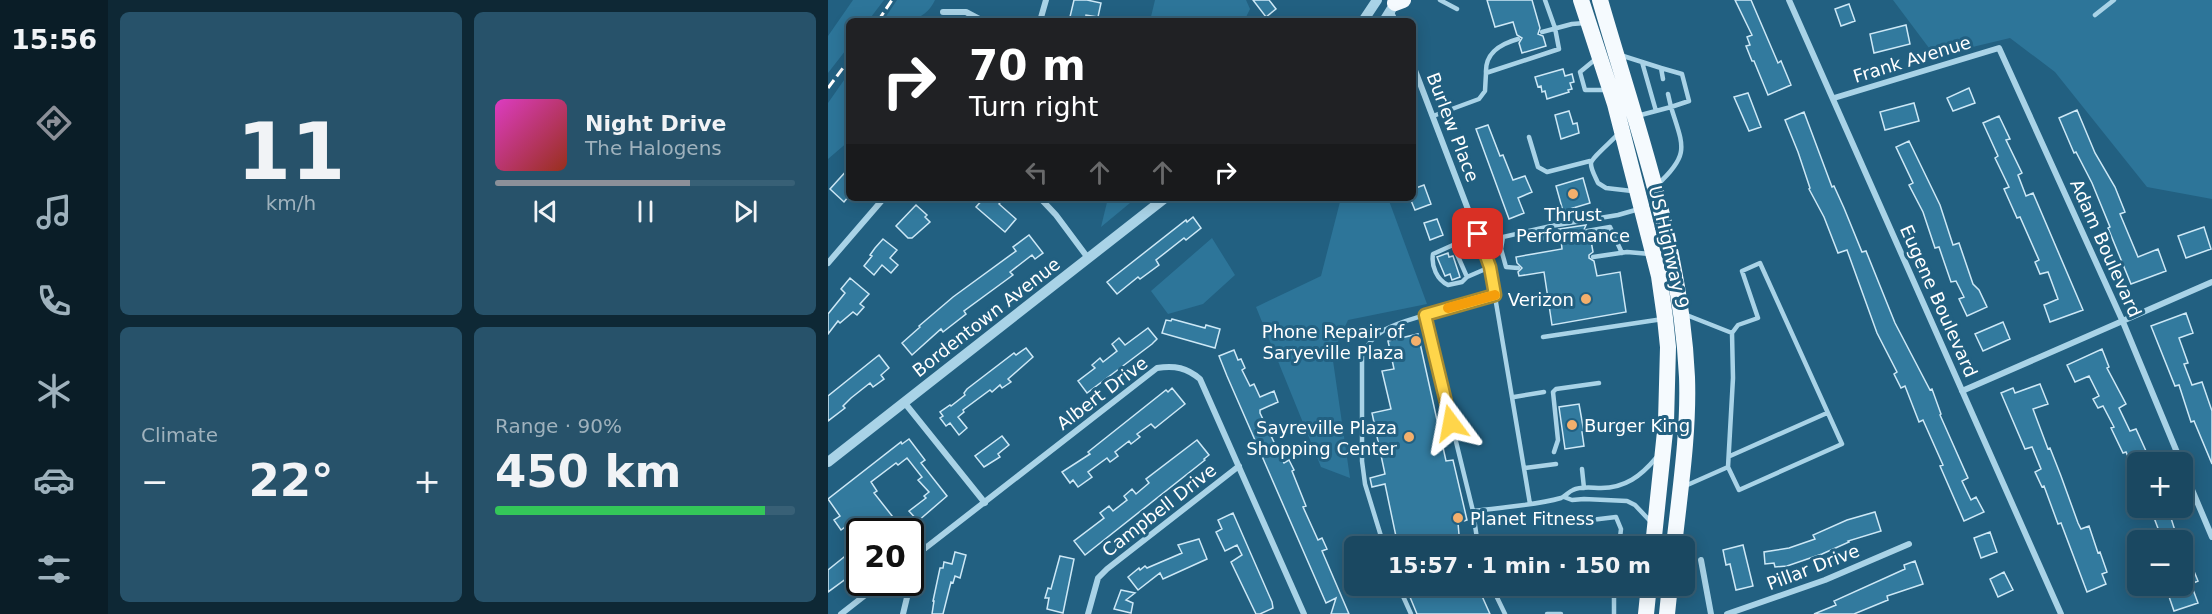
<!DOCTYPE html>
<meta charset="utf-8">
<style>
:root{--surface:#1a4861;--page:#27526a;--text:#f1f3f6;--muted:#9fb2bd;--line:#386076;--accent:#8c9099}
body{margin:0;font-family:"DejaVu Sans",sans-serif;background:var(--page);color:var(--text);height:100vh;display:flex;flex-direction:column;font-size:22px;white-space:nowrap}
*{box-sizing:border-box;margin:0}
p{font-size:20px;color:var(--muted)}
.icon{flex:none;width:33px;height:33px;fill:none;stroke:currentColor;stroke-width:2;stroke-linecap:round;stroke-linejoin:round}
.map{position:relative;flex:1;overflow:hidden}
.panel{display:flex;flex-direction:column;gap:12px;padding:12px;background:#0e2835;width:720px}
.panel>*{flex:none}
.top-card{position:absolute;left:18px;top:18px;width:570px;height:183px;border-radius:9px;box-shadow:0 3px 15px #0003,0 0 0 2px var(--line);background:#202124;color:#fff;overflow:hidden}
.tools{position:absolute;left:1299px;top:452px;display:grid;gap:12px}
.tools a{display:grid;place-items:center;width:66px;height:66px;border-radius:9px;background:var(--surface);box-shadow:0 3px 15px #0003,0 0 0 2px var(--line);font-size:30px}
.speed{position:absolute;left:18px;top:518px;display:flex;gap:12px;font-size:30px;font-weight:700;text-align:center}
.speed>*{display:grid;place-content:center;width:78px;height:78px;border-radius:50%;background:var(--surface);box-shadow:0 3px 15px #0003,0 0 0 2px var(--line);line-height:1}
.speed .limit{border:3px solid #111;border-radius:9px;background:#fff;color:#111}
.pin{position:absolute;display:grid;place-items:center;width:51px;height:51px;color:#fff;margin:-26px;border-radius:12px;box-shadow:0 3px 9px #0006}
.me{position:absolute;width:66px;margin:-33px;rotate:347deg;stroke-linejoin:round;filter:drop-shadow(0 0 4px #0008)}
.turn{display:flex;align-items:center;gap:21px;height:126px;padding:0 24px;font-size:27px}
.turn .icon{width:78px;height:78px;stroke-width:2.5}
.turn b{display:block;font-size:42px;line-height:51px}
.lanes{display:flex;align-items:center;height:57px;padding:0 24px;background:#0003;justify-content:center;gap:30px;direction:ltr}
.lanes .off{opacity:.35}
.big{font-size:45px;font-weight:800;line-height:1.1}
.panel .tile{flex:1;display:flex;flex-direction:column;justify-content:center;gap:9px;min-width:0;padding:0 21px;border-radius:9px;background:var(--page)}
.panel .dial{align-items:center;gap:0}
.dial b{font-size:78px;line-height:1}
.song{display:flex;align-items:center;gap:18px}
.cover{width:72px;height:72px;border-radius:9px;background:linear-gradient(135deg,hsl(310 70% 55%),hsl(10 70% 35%))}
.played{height:6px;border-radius:3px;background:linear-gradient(90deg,var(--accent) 65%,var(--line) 65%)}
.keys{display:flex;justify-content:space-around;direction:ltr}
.heat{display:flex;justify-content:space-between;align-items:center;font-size:33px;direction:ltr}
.charge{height:9px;border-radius:4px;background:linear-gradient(90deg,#34c759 90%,var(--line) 0)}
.panel .tiles{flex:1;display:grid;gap:12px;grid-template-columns:repeat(2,1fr)}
.trip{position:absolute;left:516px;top:536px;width:351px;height:60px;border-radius:9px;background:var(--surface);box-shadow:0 3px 15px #0003,0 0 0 2px var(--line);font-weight:800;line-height:60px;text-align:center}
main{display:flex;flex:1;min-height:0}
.dock{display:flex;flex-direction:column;width:108px;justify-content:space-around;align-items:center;background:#0a1d27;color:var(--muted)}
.dock .icon{width:42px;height:42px}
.dock .on{color:var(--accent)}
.dock b{font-size:27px;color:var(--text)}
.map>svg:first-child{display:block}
</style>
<main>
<nav class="dock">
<b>15:56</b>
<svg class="icon on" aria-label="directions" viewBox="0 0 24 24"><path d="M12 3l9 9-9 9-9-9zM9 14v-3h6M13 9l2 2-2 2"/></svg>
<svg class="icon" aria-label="music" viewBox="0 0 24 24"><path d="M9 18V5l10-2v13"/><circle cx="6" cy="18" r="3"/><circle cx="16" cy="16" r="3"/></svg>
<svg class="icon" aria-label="phone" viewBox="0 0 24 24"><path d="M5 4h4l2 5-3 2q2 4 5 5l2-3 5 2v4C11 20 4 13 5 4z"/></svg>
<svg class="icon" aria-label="climate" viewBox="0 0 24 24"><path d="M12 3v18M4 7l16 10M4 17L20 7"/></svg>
<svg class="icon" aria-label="car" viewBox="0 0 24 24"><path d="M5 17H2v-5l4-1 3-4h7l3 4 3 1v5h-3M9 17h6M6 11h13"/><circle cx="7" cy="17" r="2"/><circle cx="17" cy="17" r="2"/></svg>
<svg class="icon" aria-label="filters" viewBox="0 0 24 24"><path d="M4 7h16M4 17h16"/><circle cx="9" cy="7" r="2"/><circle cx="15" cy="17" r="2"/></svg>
</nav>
<section class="panel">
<div class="tiles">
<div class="tile dial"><b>11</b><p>km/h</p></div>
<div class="tile">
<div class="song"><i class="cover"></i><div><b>Night Drive</b><p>The Halogens</p></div></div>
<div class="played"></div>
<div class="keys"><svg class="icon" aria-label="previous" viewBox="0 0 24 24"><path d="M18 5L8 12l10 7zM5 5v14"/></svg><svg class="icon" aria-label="pause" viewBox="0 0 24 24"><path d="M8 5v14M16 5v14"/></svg><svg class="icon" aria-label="next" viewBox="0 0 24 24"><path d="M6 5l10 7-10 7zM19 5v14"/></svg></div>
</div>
<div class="tile"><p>Climate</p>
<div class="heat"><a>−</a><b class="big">22°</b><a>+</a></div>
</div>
<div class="tile"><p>Range · 90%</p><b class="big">450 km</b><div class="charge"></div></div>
</div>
</section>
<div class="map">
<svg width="1384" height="614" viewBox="0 0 1384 614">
<rect width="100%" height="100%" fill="#226081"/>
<path fill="#2d7599" d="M25,0H56L40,21H21V46L0,73V36Z
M69,0H107C96,23 77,21 55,21Z
M327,0H418L422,9L416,21H322Z
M1065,0H1384V199L1319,187L1227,72L1182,38L1107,56Z
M21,73V141L0,159V103Z
M280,198H308L273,227Z
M513,198H560L599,304L520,320L504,354L522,478L493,467L428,307L493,276Z
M384,238L407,275L375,304L340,314L323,291Z"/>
<path fill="#327a9e" stroke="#cde8f6" stroke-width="1.5" d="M246,0H259L273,3L270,17L258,15L257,21H241Z
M425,0H441L448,9L438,17Z
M659,0H704L712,28L710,34L715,36L718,46L694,53L691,43L694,38L689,35L685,22L667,27Z
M907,0H923L950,63L953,61L963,85L940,95L926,61H924L918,46L922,45L919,37L924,35Z
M1021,4L1027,21L1013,26L1007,9Z
M1078,25L1082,44L1046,53L1042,34Z
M735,69L737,76L744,74L746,82L742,83L744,89L740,90L741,92L719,99L717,91L714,92L713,86L710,87L707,77Z
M1141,88L1147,103L1125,111L1119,98Z
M920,93L933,127L921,131L906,97Z
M1086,103L1091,121L1057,130L1052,112Z
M1249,110L1267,153L1287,187L1297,212L1292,214L1310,257L1330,249L1338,271L1303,284L1280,228L1282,227L1264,183L1248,152L1246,153L1231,118Z
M741,111L745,124L749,123L751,133L733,139L727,115Z
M976,112L1004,187L1006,186L1016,208L1034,252L1038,251L1067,323L1102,390L1104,389L1113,414L1112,415L1140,478L1134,481L1143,500L1148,497L1156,512L1136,521L1112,466L1115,465L1095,420L1091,422L1077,386L1073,388L1066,374L1069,372L1049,333L1019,250L1010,253L996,217L981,189L982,188L970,152L957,120Z
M1171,116L1182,139L1178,140L1194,173L1190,175L1198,196L1205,193L1255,310L1222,322L1216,305L1230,299L1220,272L1212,274L1207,262L1211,260L1192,217L1189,218L1176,189L1181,187L1167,158L1170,156L1155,123Z
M660,125L672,156L675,155L685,180L697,176L704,192L690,198L696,213L681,219L648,129Z
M1081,141L1112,205L1125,245L1131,243L1145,284L1151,290L1159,307L1139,316L1131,299L1136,297L1128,281L1123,282L1111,247L1107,248L1095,212L1081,185L1085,183L1068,147Z
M21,168V196L16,202L2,189Z
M755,178L762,203L735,211L728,186Z
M596,185L603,204L587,210L582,198H585V189Z
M156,198H176L171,204L188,219L177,232L148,207Z
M88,205L99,215L97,217L102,222L84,238H80L68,226Z
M365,217L373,228L358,240L356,238L328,260L331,265L312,279L310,277L289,294L279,282L358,220L359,222Z
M609,219L615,235L602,240L596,223Z
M758,225L755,232L757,235H762L765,252L761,255V258L766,261L769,276L792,272L798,312L724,325L716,272L691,276L690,272L694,268L689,263L688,257L734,249L733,239L736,235L731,229Z
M1376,227L1383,249L1358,258L1350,236Z
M201,235L215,253L207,259L204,255L182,272L185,275L136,311L138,314L115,332L113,329L84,355L74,343L92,327L91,326L125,297L188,251L185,247Z
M55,239L69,250L62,258L70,265L63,273L54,265L46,275L36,266L44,256L42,255L47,248Z
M620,253L621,257L625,256L632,277L624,280L622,274L617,276L609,257Z
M22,278L41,294L32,304L36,307L29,315L25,312L12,323L10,321L0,334V314L17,293L13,289Z
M1358,313L1365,333L1351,338L1360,363L1356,364L1364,385L1374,382L1384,411V464L1366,421L1363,422L1351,385L1347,386L1323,326Z
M344,319L377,328L378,325L392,329L387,348L334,333L338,320L343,321Z
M1175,322L1182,339L1155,351L1147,334Z
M320,328L329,339L324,344L259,393L250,381L267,368L264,365L272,358L275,362L289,351L284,344L291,338L297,345Z
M590,334L618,461L625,460L639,520L630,523L632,546H570L557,484L544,487L542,478L557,474L544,413L563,409L554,371L566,369L560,341Z
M198,348L205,357L180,379L183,382L174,388L172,385L164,392L162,390L135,410L136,412L130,417L139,428L131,435L122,423L118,426L112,418L115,416L112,412L122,405L123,406L137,395L136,393L139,389L186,353L188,355Z
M1274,349L1281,367L1279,368L1298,404L1291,408L1302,431L1308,429L1323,462H1310V480L1298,452L1295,453L1283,428L1286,427L1275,406L1270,408L1265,399L1271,396L1261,376L1247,382L1239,365Z
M406,350L410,360L413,359L417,368L414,370L422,386L426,384L432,397L446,391L450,402L432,410V413L456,463L461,460L466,470L464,471L478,506L475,507L490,540L494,538L499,549L494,551L521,614H503L508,598L498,603L399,376L391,356Z
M51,355L61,368L53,375L56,379L45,387L42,383L23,398L15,406L17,408L0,421V396Z
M1212,384L1220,404L1205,409L1220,449L1222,448L1233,476L1250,523L1253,529L1261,526L1270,553L1272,552L1279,572L1274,574L1278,584L1259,592L1233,523L1230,524L1216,486L1214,487L1207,472L1213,469L1204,447L1197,449L1173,393L1185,388L1187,393Z
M344,388L357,404L327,428L323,424L309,434L312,437L303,444L301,441L287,452L290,456L282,462L279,458L260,472L264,477L250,487L245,480L242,483L234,472L262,454L260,452L338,390L340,392Z
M751,404L756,432H754L756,446L737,449L731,407Z
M174,436L181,445L170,454L172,457L156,467L147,456Z
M81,439L97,460L93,463L119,496L90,521L81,511L98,498L96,496L101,492L90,480L94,477L79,458L70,465L68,463L43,482L49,491L46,493L76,531H37L28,519L13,530L6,520L12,516L0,499L73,442L74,444Z
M369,440L381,455L376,459L377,460L257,555L246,541L276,518L272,513L281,506L285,511L299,500L296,496L304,489L308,494L321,483L318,479Z
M1322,507H1361L1342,515L1350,540H1309V538L1331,531Z
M1047,512L1053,531L1020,541L1021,542L994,554L959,566L947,567L946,563L937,564L936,552L961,548L987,539L985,535L1019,520Z
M405,513L444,602L445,608L432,614H428L403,562L414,555L409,545L397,551L388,532L394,529L390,520Z
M1162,532L1169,552L1153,558L1146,538Z
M1354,532H1356L1365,558L1361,559L1370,581L1363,584L1370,603L1346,611L1337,585H1354Z
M371,539L379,559L335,579L332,573L310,590L300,577L311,568L312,570L317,566L319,568L354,553L350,545Z
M915,545L925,586L908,590L902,564L898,565L895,550Z
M26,549L32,557V579L26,573L0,592V570Z
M127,552L138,555L132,578L127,576L125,583L123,582L115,614H104L106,601H105L112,568H115L116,562L124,564Z
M232,556L246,559L235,613L219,609L221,598H217L220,588L223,589Z
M1087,561L1095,584L1059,596L1060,600L1026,614H986L1008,605L1006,601L1077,569L1076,565Z
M1176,572L1185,590L1170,597L1162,579Z
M577,585H649L662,614H589Z
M293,590L307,593L298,600L305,603L303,613L286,609Z"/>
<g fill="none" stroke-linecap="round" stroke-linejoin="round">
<path stroke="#a9d3e7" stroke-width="4.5" d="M612,0L629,9
M1267,15L1286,0
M714,32L744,24L757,23
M792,55L833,68L835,79
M769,58L752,72L757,90H779
M814,62L828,111
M833,68L854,74L861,101L843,107L840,94
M658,73C657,53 672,44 690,39
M605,116L651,99L657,91L658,73L731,49L727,28L717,0
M809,116L843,107C855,146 863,154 829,185
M789,135C784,141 762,159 763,164C763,170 768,178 770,183L778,188L804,191
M701,137L710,167L719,172L762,161
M703,231L704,240L732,235
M759,231L782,227L794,253
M650,234L625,245L639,277L662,267L702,504
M675,237L673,249L678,267L690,268
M653,242L723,226L790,215L811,209
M625,245L605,254C603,266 609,280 620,285L634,282L639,277
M765,257L799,252L822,254
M932,263L1014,444L911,490L900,467L905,378L904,333L910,325L930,318L914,271Z
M667,295L597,315L645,511C674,507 705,506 733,498C738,496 740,492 745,490C753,486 764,488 773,488C797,488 813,476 828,458
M856,314L904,333
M715,337L835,319
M686,397L716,392
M726,452L730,440L725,392L728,389L771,383
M902,456L999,413
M697,468L728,464
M754,469L756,488
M857,486L900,467
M736,497L744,500L756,499L799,501L807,505L823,522
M645,511L650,546
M763,520L788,517L793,529L791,546
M556,546L537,484L534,461V356C545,328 571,323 597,315
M570,585L583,614
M663,585L677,614
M786,585V614
M800,585L818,592
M719,614H733"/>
<path stroke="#a9d3e7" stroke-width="6" d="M961,0L1233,614
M115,12H138L155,21
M563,12L567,21
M212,21L218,0
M585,65L662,267
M1006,98L1171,48L1295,322L1353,462
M212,198L228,215L260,258
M0,263L56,198
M1134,391L1384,282
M76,402L157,503
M1354,466L1384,537
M82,560L329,368C347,365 359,368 372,379L476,614
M873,560L883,614
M13,614L54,582
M75,614L89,556
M260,614L270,578L279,569L411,466
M899,614L997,580L1081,544"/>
<path stroke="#a9d3e7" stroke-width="10" d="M535,21L549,0
M556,21L569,0
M0,462L337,198"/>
<path stroke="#f5fafe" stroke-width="16" d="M753,0L787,104L831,276L837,318L840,347L838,422L825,546
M772,0C808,125 853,246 859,377C861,432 852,491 846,546
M567,3L575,0
M818,614L821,585
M839,614L842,585"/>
<path stroke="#fff" stroke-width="3" stroke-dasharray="10 4.5" stroke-linecap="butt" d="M50,21L64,0
M0,88L21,60"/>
</g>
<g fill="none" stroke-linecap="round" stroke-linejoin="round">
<g stroke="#a68a30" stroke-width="15">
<path id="route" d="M623,423L597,315L667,295L662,267L650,234"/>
</g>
<use href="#route" stroke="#ffd54a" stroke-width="10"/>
<path stroke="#f59e0b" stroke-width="10" d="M620,308L667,295"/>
</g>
<g fill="#f3af6c" stroke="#226081" stroke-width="2">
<circle cx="745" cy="194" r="6"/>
<circle cx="758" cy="299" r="6"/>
<circle cx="588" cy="341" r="6"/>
<circle cx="744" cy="425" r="6"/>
<circle cx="581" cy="437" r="6"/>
<circle cx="630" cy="518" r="6"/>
</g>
<g text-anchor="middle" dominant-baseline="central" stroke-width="6" stroke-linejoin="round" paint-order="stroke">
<g font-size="18" fill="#fff" stroke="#226081">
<text transform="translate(1084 59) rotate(-17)">Frank Avenue</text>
<text transform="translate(625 127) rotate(69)">Burlew Place</text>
<text transform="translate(841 247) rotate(77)">US Highway 9</text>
<text transform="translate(1278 248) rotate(66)">Adam Boulevard</text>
<text transform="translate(1111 301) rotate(66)">Eugene Boulevard</text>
<text transform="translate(158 317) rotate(-38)">Bordentown Avenue</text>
<text transform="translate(274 393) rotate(-37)">Albert Drive</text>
<text transform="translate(331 510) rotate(-38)">Campbell Drive</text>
<text transform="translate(985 567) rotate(-21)">Pillar Drive</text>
</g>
<g font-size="18" fill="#fff" stroke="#226081" text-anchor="end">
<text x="745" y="214" text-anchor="middle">Thrust<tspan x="745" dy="21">Performance</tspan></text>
<text x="746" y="299">Verizon</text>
<text x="576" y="331">Phone Repair of<tspan x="576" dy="21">Saryeville Plaza</tspan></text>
<text x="756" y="425" text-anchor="start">Burger King</text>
<text x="569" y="427">Sayreville Plaza<tspan x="569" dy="21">Shopping Center</tspan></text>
<text x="642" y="518" text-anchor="start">Planet Fitness</text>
</g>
</g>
</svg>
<div class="tools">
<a>+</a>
<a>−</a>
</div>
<div class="speed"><div class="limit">20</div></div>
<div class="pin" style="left:650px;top:234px;background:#d93025"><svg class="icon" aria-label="arrive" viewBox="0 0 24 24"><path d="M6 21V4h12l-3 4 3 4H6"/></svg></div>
<svg class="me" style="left:623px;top:423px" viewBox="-20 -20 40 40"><path d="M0-17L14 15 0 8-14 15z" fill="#ffd54a" stroke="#fff" stroke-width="4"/></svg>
<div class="trip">15:57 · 1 min · 150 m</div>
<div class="top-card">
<div class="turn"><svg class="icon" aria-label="right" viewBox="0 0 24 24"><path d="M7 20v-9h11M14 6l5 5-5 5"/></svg><div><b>70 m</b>Turn right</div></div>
<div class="lanes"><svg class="icon off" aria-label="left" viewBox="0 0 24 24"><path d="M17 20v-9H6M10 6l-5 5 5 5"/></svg><svg class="icon off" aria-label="ahead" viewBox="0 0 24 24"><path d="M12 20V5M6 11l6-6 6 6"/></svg><svg class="icon off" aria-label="ahead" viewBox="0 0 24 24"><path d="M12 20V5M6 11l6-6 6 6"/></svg><svg class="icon" aria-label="right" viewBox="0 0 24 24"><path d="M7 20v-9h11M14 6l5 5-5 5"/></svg></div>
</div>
</div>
</main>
